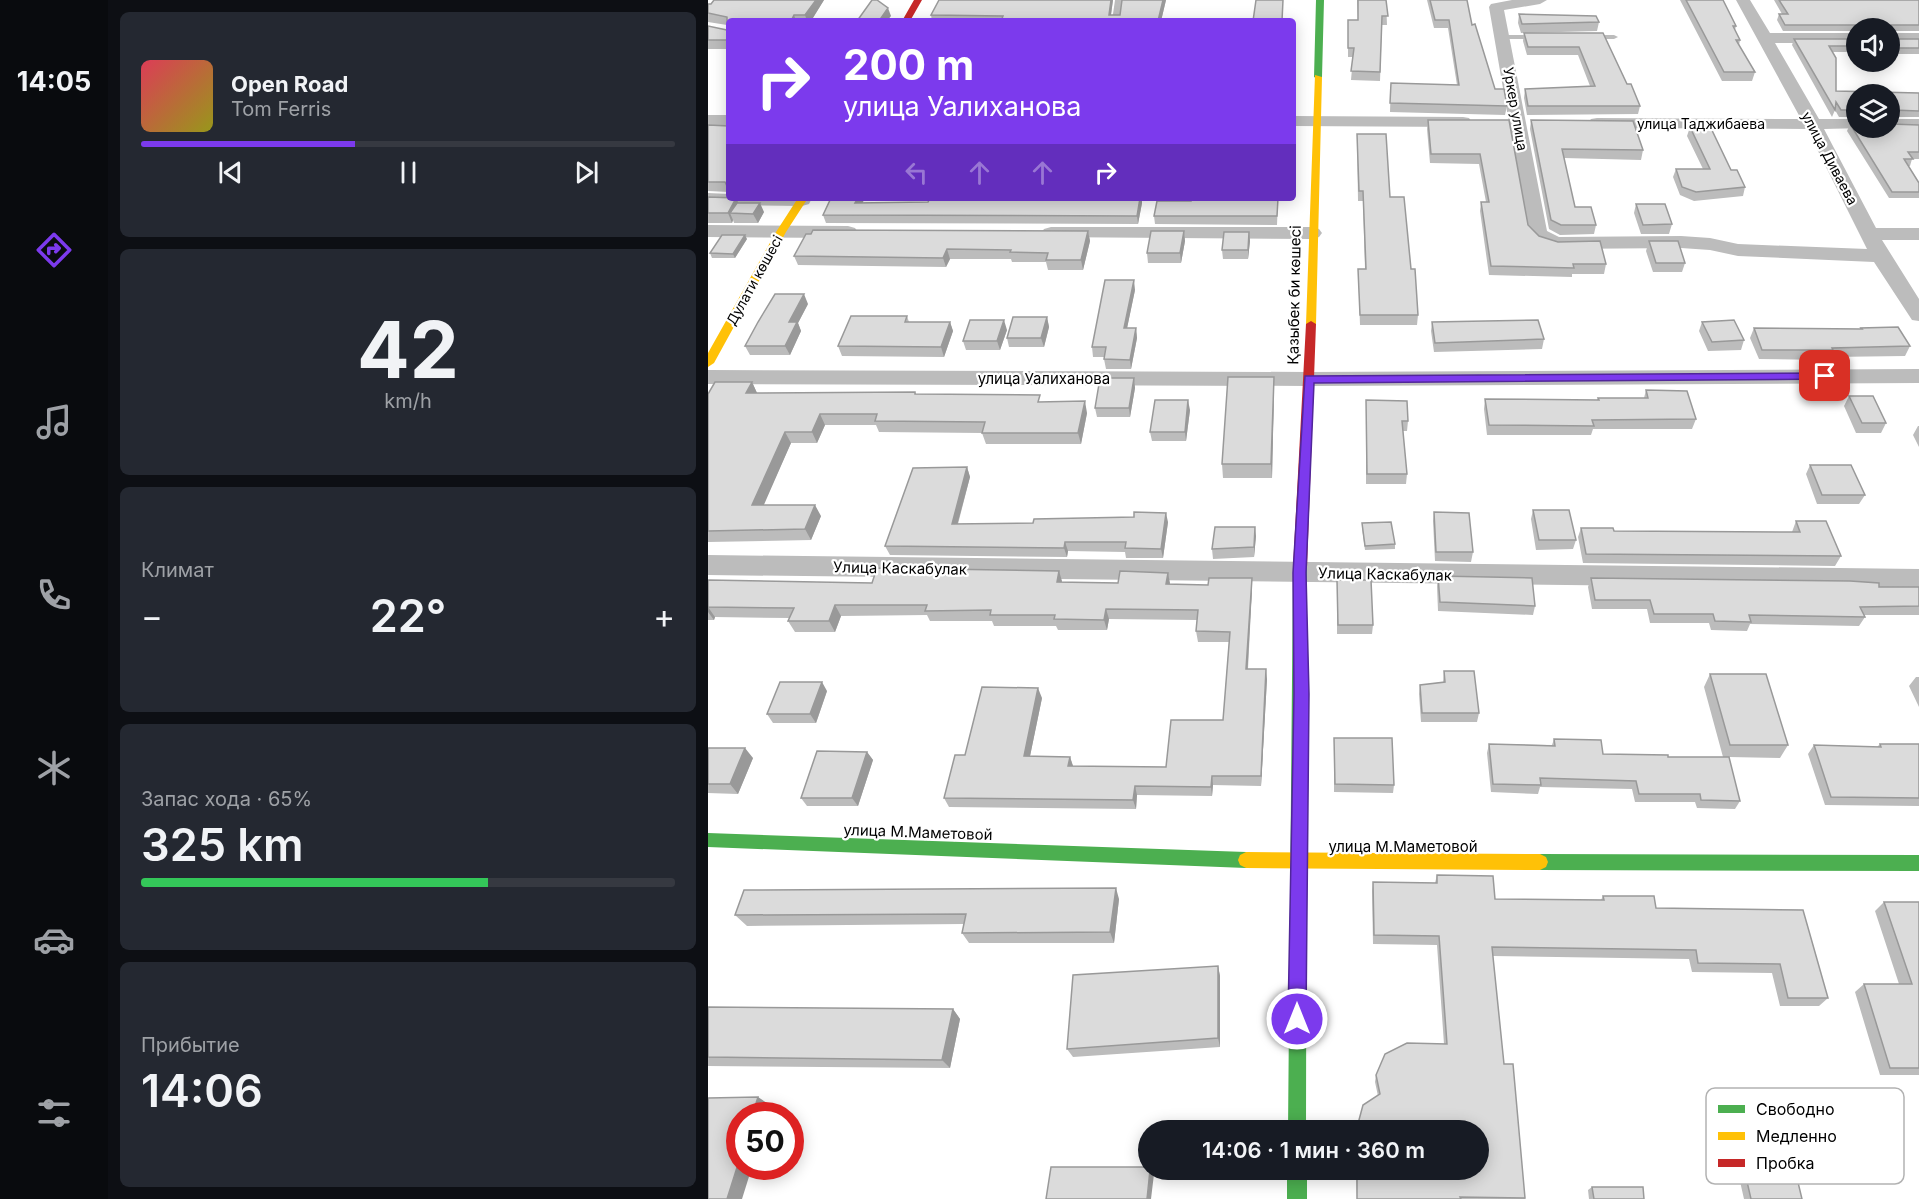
<!DOCTYPE html>
<html lang="ru">
<meta charset="utf-8">
<style>
:root{--surface:#171b24;--page:#242831;--text:#f1f3f6;--muted:#9ea1a6;--line:#363941;--accent:#7c3aed}
body{margin:0;font-family:Inter,sans-serif;background:var(--page);color:var(--text);height:100vh;display:flex;flex-direction:column;font-size:22px;white-space:nowrap}
*{box-sizing:border-box;margin:0}
p{font-size:20px;color:var(--muted)}
.icon{flex:none;width:33px;height:33px;fill:none;stroke:currentColor;stroke-width:2;stroke-linecap:round;stroke-linejoin:round}
.map{position:relative;flex:1;overflow:hidden}
.drawer{display:flex;flex-direction:column;gap:12px;padding:12px;background:#0d0f14;width:600px}
.drawer>*{flex:none}
.guide{position:absolute;left:18px;top:18px;width:570px;height:183px;border-radius:6px;box-shadow:0 3px 15px #0003;background:#7c3aed;color:#fff;overflow:hidden}
.tools{position:absolute;left:1138px;top:18px;display:grid;gap:12px}
.tools a{display:grid;place-items:center;width:54px;height:54px;border-radius:50%;background:var(--surface);box-shadow:0 3px 15px #0003;font-size:30px}
.speed{position:absolute;left:18px;top:1102px;display:flex;gap:12px;font-size:30px;font-weight:700;text-align:center}
.speed>*{display:grid;place-content:center;width:78px;height:78px;border-radius:50%;background:var(--surface);box-shadow:0 3px 15px #0003;line-height:1}
.speed .limit{border:9px solid #d22;background:#fff;color:#111}
.pin{position:absolute;display:grid;place-items:center;width:51px;height:51px;color:#fff;margin:-26px;border-radius:12px;box-shadow:0 3px 9px #0006}
.me{position:absolute;width:66px;margin:-33px;rotate:0deg;stroke-linejoin:round;filter:drop-shadow(0 0 4px #0008)}
.turn{display:flex;align-items:center;gap:21px;height:126px;padding:0 18px;font-size:27px}
.turn .icon{width:78px;height:78px;stroke-width:2.5}
.turn b{display:block;font-size:42px;line-height:51px}
.lanes{display:flex;align-items:center;height:57px;padding:0 18px;background:#0003;justify-content:center;gap:30px;direction:ltr}
.lanes .off{opacity:.35}
.big{font-size:45px;font-weight:600;line-height:1.1}
.drawer .widget{flex:1;display:flex;flex-direction:column;justify-content:center;gap:9px;min-width:0;padding:0 21px;border-radius:9px;background:var(--page)}
.drawer .dial{align-items:center;gap:0}
.dial b{font-size:78px;line-height:1}
.song{display:flex;align-items:center;gap:18px}
.cover{width:72px;height:72px;border-radius:9px;background:linear-gradient(135deg,hsl(350 70% 55%),hsl(60 70% 35%))}
.played{height:6px;border-radius:3px;background:linear-gradient(90deg,var(--accent) 40%,var(--line) 40%)}
.keys{display:flex;justify-content:space-around;direction:ltr}
.heat{display:flex;justify-content:space-between;align-items:center;font-size:33px;direction:ltr}
.charge{height:9px;border-radius:4px;background:linear-gradient(90deg,#34c759 65%,var(--line) 0)}
.trip{position:absolute;left:430px;top:1120px;width:351px;height:60px;border-radius:30px;background:var(--surface);box-shadow:0 3px 15px #0003;font-weight:600;line-height:60px;text-align:center}
main{display:flex;flex:1;min-height:0}
.dock{display:flex;flex-direction:column;width:108px;justify-content:space-around;align-items:center;background:#090b0e;color:var(--muted)}
.dock .icon{width:42px;height:42px}
.dock .selected{color:var(--accent)}
.dock b{font-size:27px;color:var(--text)}
.map>svg:first-child{display:block}
</style>
<main>
<nav class="dock">
<b>14:05</b>
<svg class="icon selected" aria-label="directions" viewBox="0 0 24 24"><path d="M12 3l9 9-9 9-9-9zM9 14v-3h6M13 9l2 2-2 2"/></svg>
<svg class="icon" aria-label="music" viewBox="0 0 24 24"><path d="M9 18V5l10-2v13"/><circle cx="6" cy="18" r="3"/><circle cx="16" cy="16" r="3"/></svg>
<svg class="icon" aria-label="phone" viewBox="0 0 24 24"><path d="M5 4h4l2 5-3 2q2 4 5 5l2-3 5 2v4C11 20 4 13 5 4z"/></svg>
<svg class="icon" aria-label="climate" viewBox="0 0 24 24"><path d="M12 3v18M4 7l16 10M4 17L20 7"/></svg>
<svg class="icon" aria-label="car" viewBox="0 0 24 24"><path d="M5 17H2v-5l4-1 3-4h7l3 4 3 1v5h-3M9 17h6M6 11h13"/><circle cx="7" cy="17" r="2"/><circle cx="17" cy="17" r="2"/></svg>
<svg class="icon" aria-label="filters" viewBox="0 0 24 24"><path d="M4 7h16M4 17h16"/><circle cx="9" cy="7" r="2"/><circle cx="15" cy="17" r="2"/></svg>
</nav>
<section class="drawer">
<div class="widget">
<div class="song"><i class="cover"></i><div><b>Open Road</b><p>Tom Ferris</p></div></div>
<div class="played"></div>
<div class="keys"><svg class="icon" aria-label="previous" viewBox="0 0 24 24"><path d="M18 5L8 12l10 7zM5 5v14"/></svg><svg class="icon" aria-label="pause" viewBox="0 0 24 24"><path d="M8 5v14M16 5v14"/></svg><svg class="icon" aria-label="next" viewBox="0 0 24 24"><path d="M6 5l10 7-10 7zM19 5v14"/></svg></div>
</div>
<div class="widget dial"><b>42</b><p>km/h</p></div>
<div class="widget"><p>Климат</p>
<div class="heat"><a>−</a><b class="big">22°</b><a>+</a></div>
</div>
<div class="widget"><p>Запас хода · 65%</p><b class="big">325 km</b><div class="charge"></div></div>
<div class="widget"><p>Прибытие</p><b class="big">14:06</b></div>
</section>
<div class="map">
<svg width="1211" height="1199" viewBox="0 0 1211 1199">
<rect width="100%" height="100%" fill="#fff"/>
<g fill="none" stroke-linecap="round" stroke-linejoin="round">
<path fill="#bcbcbc" fill-rule="evenodd" d="M407,0H415L412,21H404Z
M795,35H835L839,37L835,39H792L791,37Z
M881,35H906L910,37L906,39H878L877,37Z"/>
<path fill="#bcbcbc" fill-rule="evenodd" d="M804,0H839L832,4L796,10L839,231L851,237L973,236L1002,238L1030,244L1159,249L1099,129L889,128L883,127L880,123L883,119L889,118L1093,119L1028,0H1042L1062,33H1149V43H1067L1111,119H1149V128H1155L1116,129L1168,228H1211V240H1174L1211,299V321L1204,320L1166,262L1030,256L1002,250L973,248L849,249L830,243L820,233L781,7L783,4Z
M1182,33H1211V43H1182Z
M0,115H21V125H0Z
M585,116L755,117L761,118L764,122L761,126L755,127L585,126Z
M1182,119H1211V129L1176,128H1182Z
M0,193L21,194V198H102L103,200L101,204L94,206L0,205Z
M0,225L140,226L147,228L150,232L147,236L140,238L0,237Z
M343,227H604L611,229L614,233L611,237L604,239L336,237L333,233L336,229Z
M1211,369V383L601,386L0,384V370L601,372Z
M0,555L1211,569V589L0,575Z"/>
<path fill="#4caf50" fill-rule="evenodd" d="M608,0H616L614,77L610,79L606,77Z
M592,562L599,567L598,1131H580L585,567Z
M0,833L538,852L544,855L546,860L544,865L538,868L0,847Z
M832,854L1211,855V871L832,870L826,867L824,862L826,857Z
M579,1170H599V1199H579Z"/>
<path fill="#ffc107" fill-rule="evenodd" d="M607,75L614,77L608,324L603,327L598,324Z
M90,198H100L78,232L6,363L0,367V353L68,232Z
M538,852L832,854L838,857L840,862L838,867L832,870L538,868L532,865L530,860L532,855Z"/>
<path fill="#c62828" fill-rule="evenodd" d="M206,0H214L202,21H194Z
M603,321L608,324L599,567L592,572L585,567L598,324Z"/>
</g>
<path fill="#bcbcbc" d="M6,0H116L103,21H21V49H0V26L19,30V25L0,22V4H3Z
M231,0H405L403,15H412L414,0H458L453,21H224L223,15Z
M649,0H678L679,25H674L672,81L643,80L645,57H640V20H650Z
M719,0H759L764,25L787,89L799,106L797,115L682,112L683,83L749,85L740,28H726Z
M972,0H1015L1028,26L1027,30L1032,40L1031,45L1047,72L1044,81H1014Z
M1066,0H1211V31H1183L1182,37L1185,39H1211V54H1182V28H1149V31H1075L1069,20L1071,14H1074Z
M811,14L891,22L889,31L813,33L810,23Z
M816,33H895L919,84L932,106L930,114L819,115L816,98L817,89L882,86L870,55H819L815,41Z
M1086,39H1149V52H1124L1128,91L1211,93V117H1183L1149,94V117H1131L1127,110L1124,117L1084,45Z
M720,120H801L820,225L831,236L898,264L896,274H864V277L781,275L772,211L773,202H778L771,164L722,163L719,129Z
M823,120L935,150L933,160L856,158L867,207L888,225L886,234L852,235L841,229L822,129Z
M1142,124L1211,125V159H1204L1202,166H1200L1211,183V198H1181L1139,131Z
M0,125L21,126V192L0,191Z
M982,127L1023,170L1037,187L1035,196L986,201L972,195L965,177L968,169H995L979,136Z
M649,134L682,197L703,269L710,315L709,325H652L650,269H657L655,201H650Z
M0,197L31,203L56,212L50,223H26L25,220L24,223H0Z
M123,198H157L154,203L220,202L260,199L363,198H434V203L430,224L118,223L115,215Z
M570,198L569,225L447,224L446,216L483,201Z
M928,204L964,224L961,234H933L926,213Z
M380,231L382,241L375,270H340L338,262H304L303,259H242L238,267L90,265L86,256Z
M476,231L477,241L473,263H440L439,253Z
M541,232L542,241L540,259H515L514,250Z
M39,239L27,258H4L2,253Z
M941,241L977,263L974,272H945L938,251Z
M427,290L419,328H428L429,338L423,369H398L396,359V357H385L384,347Z
M100,304L90,323L93,331L82,355H42L37,346Z
M199,316L201,322H242L245,331L236,357L134,356L130,346Z
M339,317L341,327L336,347H301L299,338Z
M724,322L836,339L834,349L726,352L723,331Z
M994,322L1036,340L1033,350L1000,351L991,331Z
M1046,328L1152,329L1153,328L1202,346L1197,356L1122,357L1120,360L1051,359L1042,338Z
M299,330L292,350H258L255,341Z
M566,377V391L564,478H515L514,464Z
M426,378L427,388L422,417H389L387,408Z
M44,382L49,393L207,392L208,394L333,402L379,413L373,444H278L274,433L171,432L168,425H117L109,443H83L55,505L113,516L103,540L0,542V394Z
M938,390L988,419L984,429H885L883,435H779L776,409L777,399L889,400L890,398H936Z
M1141,396L1178,423L1173,433H1148L1136,406Z
M658,400L700,421L699,431H695L699,474L698,484H658Z
M482,410L478,441H444L442,432Z
M1210,426H1211V447L1205,435Z
M1102,465L1157,495L1151,504H1109L1098,474Z
M259,467L262,477L250,524L460,522L455,558H418L417,552L360,551L359,557L182,555L177,546Z
M825,510L868,540L865,549L828,550L823,519Z
M726,512L765,552L763,562L727,561L725,521Z
M1088,521L1133,556L1127,566L875,563L870,537L873,528L906,531L1084,532Z
M654,523L687,544V549L657,550L654,528Z
M548,536L546,557L505,559L504,549Z
M730,576L827,606L825,615L730,611L729,586Z
M883,578L1211,587V615H1156L1157,617L1151,626L1042,624L1039,631L1003,630L1001,623H942L939,609H884L880,587Z
M0,580L164,583L354,582L462,584L544,589L540,669L559,679L553,786L505,785L504,796L429,795L428,809L241,807L236,798L257,755L334,698L322,756L362,757L365,766L458,767L515,720L521,642H490L488,631L489,620L401,619L399,630H350L348,626H286L284,621H222L219,615L133,616L127,632H87L80,621L82,618L7,617L6,620H0Z
M629,580L665,625L664,634H629Z
M736,671L771,713L769,722H713L711,694L712,685L735,682Z
M1002,674L1080,745L1072,758L1021,757L1032,801L1027,809L989,808L987,802H927L924,789L832,787L830,794L783,792L779,753L781,744L844,745L846,739L895,754L960,757H1015L996,687Z
M1208,677H1211V707L1201,686Z
M119,691L108,723H65L59,714Z
M626,738L686,785L685,793L626,792Z
M1172,744H1211V806L1117,805L1100,754L1106,745L1169,747Z
M0,748L45,758L30,794L0,793Z
M159,752L165,760L150,806H99L93,798Z
M729,875L787,899L893,900L895,896L948,908L1095,910L1120,998L1111,1006H1072L1064,973L984,972L981,959L785,956L796,1064L817,1198V1199H649L648,1170H771L670,1096L667,1082L668,1075L736,1044L729,945L665,944L664,891L665,882L727,883Z
M411,899L406,943H261L254,933L256,924L39,926L27,915Z
M1176,902H1211V1075H1172L1147,992L1156,984H1191L1167,911Z
M510,966L512,976V1047L365,1057L359,1049Z
M0,1007L245,1009L252,1019L242,1068L0,1066Z
M1037,1173L1094,1199H1036L1031,1177Z
M884,1187L936,1199H881L880,1190Z"/>
<path fill="#999" d="M108,0H116L103,21H99L97,15Z
M403,0H405L402,21L401,15Z
M455,0H458L453,21H450Z
M180,8L183,16L179,21H171Z
M86,15L88,21H83Z
M28,198L33,208L22,213L25,220L24,223L20,213Z
M150,198H157L150,212L147,203Z
M432,198H434V203L430,224L429,216Z
M52,203L56,212L50,223L45,214Z
M380,231L382,241L375,270L373,260Z
M476,231L477,241L473,263L472,253Z
M541,232L542,241L540,259V250Z
M37,235L39,239L27,258L25,254Z
M239,249L242,259L238,267L235,258Z
M426,280L427,290L417,338L416,328Z
M96,294L100,304L90,323L93,331L82,355L77,346L81,322Z
M339,317L341,327L336,347L333,338Z
M296,320L299,330L292,350L289,341Z
M242,322L245,331L236,357L233,347Z
M428,328L429,338L423,369L422,360Z
M566,377V391L564,478L563,464Z
M426,378L427,388L422,417L421,408Z
M44,382L49,393H38Z
M480,400L482,410L478,441L477,432Z
M377,401L379,413L373,444L370,433Z
M112,414L117,425L109,443L104,432Z
M77,432L83,443L51,516L44,505Z
M259,467L262,477L247,533L244,524Z
M107,505L113,516L103,540L97,529Z
M458,513L460,522L455,558L453,549Z
M547,527L548,536L546,557V547Z
M357,542L360,551L359,557L356,548Z
M351,571L354,581L352,593L349,582Z
M460,573L462,583L460,595L458,584Z
M544,578V589L539,679L538,669Z
M127,605L133,616L127,632L121,621Z
M0,607L7,617L6,620L0,612Z
M398,609L401,619L399,630L396,620Z
M558,669L559,679L553,786V776Z
M114,682L119,691L108,723L102,714Z
M330,688L334,698L320,766L316,756Z
M37,748L45,758L30,794L22,784Z
M159,752L165,760L150,806L144,798Z
M362,757L365,766H360Z
M504,776L505,785L504,796L503,787Z
M427,786L429,795L428,809L425,800Z
M408,888L411,899L406,943L402,932Z
M510,966L512,976V1047L510,1038Z
M245,1009L252,1019L242,1068L234,1060Z
M50,1097L62,1105L59,1116H44Z
M32,1158V1167H44L34,1199H19Z
M442,1170H444L446,1174L443,1199H439Z"/>
<path fill="#dbdbdb" stroke="#999" stroke-width="1.5" d="M6,0H108L97,15H86L83,21H21V40H0V26L19,30V17L0,13V4H3Z
M164,0H169L180,8L171,21H149Z
M231,0H403L401,15H412L414,0H455L450,21H293L295,16L223,15Z
M548,0H575L574,21H545Z
M650,0H678L680,16H674L672,72L643,71L646,48H640V20H650Z
M722,0H759L764,25L767,24L787,89H796L799,106L682,103L683,83L751,85L741,20H727Z
M978,0H1015L1028,26H1025L1032,40H1028L1047,72H1016Z
M1071,0H1211V25H1183L1182,37L1185,39H1211V48H1182V28H1153V25H1077L1071,14H1080Z
M811,14L888,16L891,22L814,24Z
M816,33H895L919,84H923L932,106H820L817,89L887,86L871,47H820Z
M1086,39H1149V46H1121L1128,58V91L1211,93V111L1185,110L1182,119V94H1149V110H1133L1128,102L1127,110Z
M720,120H801L820,225L831,236L850,242L892,241L898,264H865L866,268L783,266L773,202H781L772,154H723Z
M823,120L925,121L935,150L854,149L867,207H883L888,225H853L843,220Z
M992,122H1000L1023,170H1029L1037,187L988,192L974,187L968,169H1002L982,127Z
M1142,124H1149V128H1182V124L1211,125V152H1200L1205,159H1196L1211,183V192H1184Z
M0,125L21,126V186H19L17,182H0Z
M649,134H678L682,197H696L703,269H707L710,315H652L650,269H658L655,191H651Z
M0,197L28,198L20,213H0Z
M123,198H150L147,203L220,202L222,198H432L429,216L115,215Z
M483,198H570L569,216H446L449,201H483Z
M29,203H52L45,214L22,213Z
M928,204H957L964,224L935,225Z
M105,230L380,231L373,260H338L340,253L302,252L303,250L239,249L235,258L86,256L98,234H103Z
M443,231H476L472,253H439Z
M516,232H541L540,250H514Z
M14,235H37L25,254L2,253Z
M941,241H970L977,263H948Z
M397,280H426L416,328H428L422,360L396,359L398,347H384Z
M67,294H96L81,322H89L77,346H37L50,322Z
M143,316H199L197,322H242L233,347L130,346Z
M305,317H339L333,338H299Z
M262,320H296L289,341H255Z
M830,320L836,339L727,343L724,322Z
M1026,320L1036,340L1004,342L994,322Z
M1190,327L1202,346L1124,348L1125,350H1054L1046,328L1154,329L1153,328Z
M520,377H566L563,464H514Z
M392,378H426L421,408H387Z
M7,382H44L38,393L207,392V394L332,395L330,402L377,401L370,433H274L277,422L167,421L169,414H112L104,432H77L44,505H107L97,529L0,531V394Z
M938,390L979,391L988,419L884,420L886,426L781,425L777,399L891,400L890,398H940Z
M1141,396H1165L1178,423H1154Z
M447,400H480L477,432H442Z
M658,400L699,401L700,421H694L699,474H659Z
M1102,465H1143L1157,495H1114Z
M259,467L244,524L325,523L326,519L426,517V512L458,513L453,549L417,548L418,542H357L356,548L177,546L205,468Z
M825,510H861L868,540H831Z
M726,512L761,513L765,552H728Z
M1088,521H1118L1133,556L878,554L873,528H905L906,531L1092,532Z
M683,522L687,544L657,546L654,523Z
M507,527H547L546,547L504,549Z
M169,568L351,571L349,582L410,583L412,571L460,573L458,584L500,585L501,578H544L538,669H558L553,776H504L503,787L427,786L425,800L236,798L247,755H257L274,687L330,688L316,756L362,757L360,766L458,767L463,720H515L522,632L488,631L490,610L398,609L396,620L346,619L347,615H282L283,610L217,611L219,605H127L121,621H80L86,608L0,607V580L164,583Z
M730,576L824,578L827,606L732,602Z
M883,578L1142,581L1171,583V587H1211V606L1152,607L1157,617L1041,615L1043,622L1007,621L1005,614H946L942,600H887Z
M629,580H663L665,625H630Z
M736,671H766L771,713H714L712,685L737,682Z
M1002,674H1058L1080,745H1022Z
M72,682H114L102,714H59Z
M626,738H684L686,785L627,784Z
M846,739L893,740L895,754L960,755V757H1021L1032,801L993,800L992,794H931L928,781L832,778L833,785L785,784L781,744L847,746Z
M1172,744H1211V798L1123,797L1106,745L1173,747Z
M0,748H37L22,784H0Z
M109,751L159,752L144,798H93Z
M729,875L785,876L787,899L896,900L895,896H946L948,908L1095,910L1120,998H1080L1072,964L990,963L988,950L784,947L796,1064H805L817,1198L752,1197L753,1199H649V1170H771V1131H648L655,1105L672,1094L668,1075L677,1054L699,1043L739,1044L731,936L666,935L665,882L729,883Z
M408,888L402,932L254,933L258,914L27,915L36,890Z
M1176,902H1211V1068H1182L1156,984H1204Z
M510,966V1038L359,1049L365,975Z
M0,1007L245,1009L234,1060L0,1057Z
M50,1097L44,1116H32V1158L19,1199H0V1098Z
M343,1167H441L442,1170L439,1199H338Z
M1037,1173L1088,1174L1094,1199H1043Z
M884,1187H935L936,1199H886Z"/>
<path fill="#7c3aed" stroke="#51269a" stroke-width="1.5" d="M1117,373L1123,376L1121,379L606,383L598,573L601,694L598,1019L596,1025L589,1028L583,1025L580,1019L586,694L585,573L597,376Z"/>
<g text-anchor="middle" dominant-baseline="central" stroke-width="4.5" stroke-linejoin="round" paint-order="stroke">
<g font-size="14" fill="#000" stroke="#fff">
<text transform="translate(808 109) rotate(80)">Уркер улица</text>
<text x="993" y="123">улица Таджибаева</text>
<text transform="translate(1122 158) rotate(62)">улица Диваева</text>
<text transform="translate(46 280) rotate(-61)">Дулати көшесі</text>
</g>
<g font-size="15" fill="#000" stroke="#fff">
<text transform="translate(586 295) rotate(-89)">Қазыбек би көшесі</text>
<text x="336" y="378">улица Уалиханова</text>
<text transform="translate(192 568) rotate(1)">Улица Каскабулак</text>
<text transform="translate(677 574) rotate(1)">Улица Каскабулак</text>
<text transform="translate(210 832) rotate(2)">улица М.Маметовой</text>
<text x="695" y="846">улица М.Маметовой</text>
</g>
</g>
<rect x="998" y="1088" width="198" height="96" rx="9" fill="#fff" stroke="#b2b2b2" stroke-width="1.5"/>
<rect x="1010" y="1105" width="27" height="8" fill="#4caf50"/>
<rect x="1010" y="1132" width="27" height="8" fill="#ffc107"/>
<rect x="1010" y="1159" width="27" height="8" fill="#c62828"/>
<g font-size="16" fill="#000">
<text x="1048" y="1115">Свободно</text>
<text x="1048" y="1142">Медленно</text>
<text x="1048" y="1169">Пробка</text>
</g>
</svg>
<div class="tools">
<a><svg class="icon" aria-label="sound" viewBox="0 0 24 24"><path d="M4 9h4l5-4v14l-5-4H4zM17 9q2 3 0 6"/></svg></a>
<a><svg class="icon" aria-label="layers" viewBox="0 0 24 24"><path d="M12 4l9 5-9 5-9-5zM3 14l9 5 9-5"/></svg></a>
</div>
<div class="speed"><div class="limit">50</div></div>
<div class="pin" style="left:1117px;top:376px;background:#d93025"><svg class="icon" aria-label="arrive" viewBox="0 0 24 24"><path d="M6 21V4h12l-3 4 3 4H6"/></svg></div>
<svg class="me" style="left:589px;top:1019px" viewBox="-20 -20 40 40"><circle r="17" fill="#7c3aed" stroke="#fff" stroke-width="3"/><path d="M0-11L8 9 0 5-8 9z" fill="#fff"/></svg>
<div class="trip">14:06 · 1 мин · 360 m</div>
<div class="guide">
<div class="turn"><svg class="icon" aria-label="right" viewBox="0 0 24 24"><path d="M7 20v-9h11M14 6l5 5-5 5"/></svg><div><b>200 m</b>улица Уалиханова</div></div>
<div class="lanes"><svg class="icon off" aria-label="left" viewBox="0 0 24 24"><path d="M17 20v-9H6M10 6l-5 5 5 5"/></svg><svg class="icon off" aria-label="ahead" viewBox="0 0 24 24"><path d="M12 20V5M6 11l6-6 6 6"/></svg><svg class="icon off" aria-label="ahead" viewBox="0 0 24 24"><path d="M12 20V5M6 11l6-6 6 6"/></svg><svg class="icon" aria-label="right" viewBox="0 0 24 24"><path d="M7 20v-9h11M14 6l5 5-5 5"/></svg></div>
</div>
</div>
</main>
